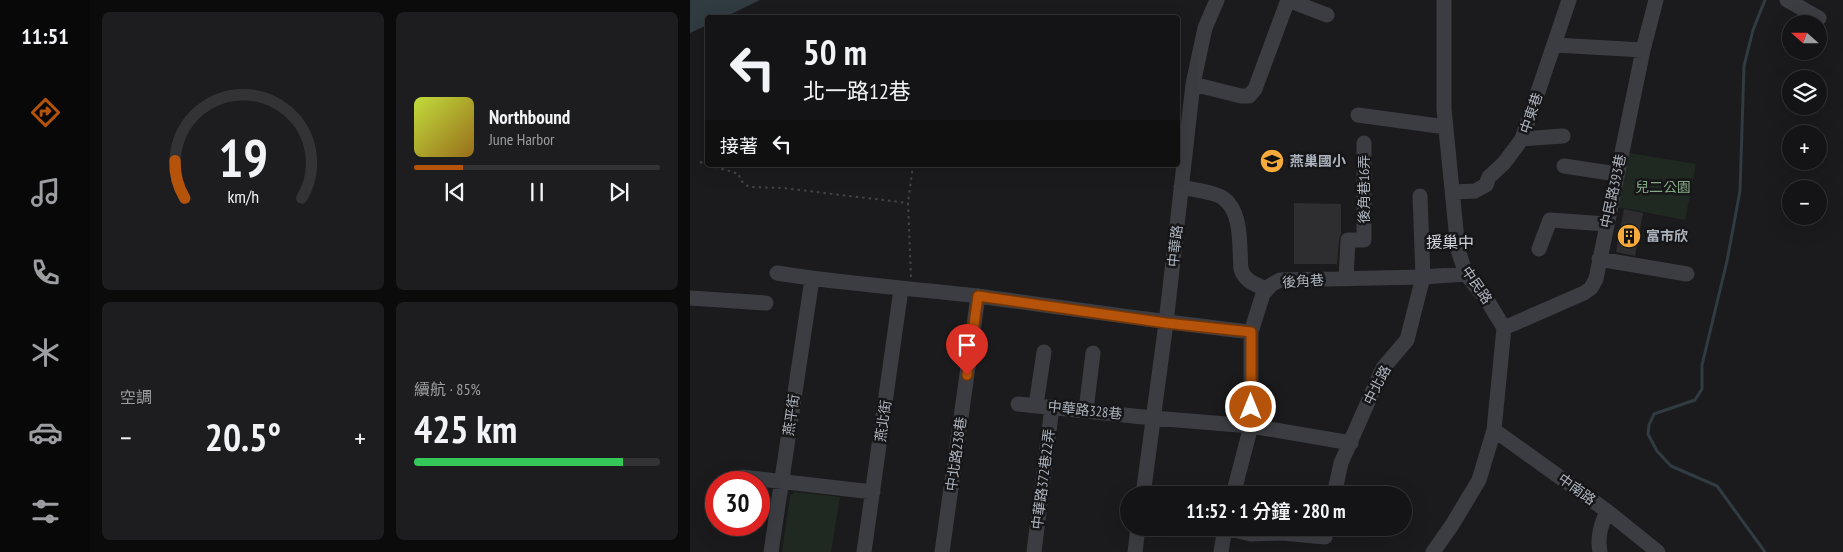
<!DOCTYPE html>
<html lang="zh-TW">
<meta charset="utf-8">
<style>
:root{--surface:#141416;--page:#1d1d1f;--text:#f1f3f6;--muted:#9d9ea1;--line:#333335;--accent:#b45309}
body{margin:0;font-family:"PT Sans Narrow","Noto Sans TC",sans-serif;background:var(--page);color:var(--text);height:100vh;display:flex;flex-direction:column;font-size:19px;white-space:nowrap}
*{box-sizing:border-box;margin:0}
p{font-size:16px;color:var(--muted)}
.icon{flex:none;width:28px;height:28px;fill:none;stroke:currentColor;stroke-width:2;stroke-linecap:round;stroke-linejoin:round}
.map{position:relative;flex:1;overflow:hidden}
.sheet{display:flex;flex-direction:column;gap:12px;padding:12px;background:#0b0b0c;width:600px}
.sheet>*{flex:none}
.top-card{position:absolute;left:15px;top:15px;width:475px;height:152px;border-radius:5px;box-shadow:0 5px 20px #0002,0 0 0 1px var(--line);background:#141416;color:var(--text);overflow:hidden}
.needle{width:32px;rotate:291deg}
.fabs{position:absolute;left:1092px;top:15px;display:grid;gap:10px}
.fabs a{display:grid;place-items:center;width:45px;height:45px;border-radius:50%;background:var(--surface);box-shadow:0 5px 20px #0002,0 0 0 1px var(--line);font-size:25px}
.speed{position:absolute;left:15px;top:471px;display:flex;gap:10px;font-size:25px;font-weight:700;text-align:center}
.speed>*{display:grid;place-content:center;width:65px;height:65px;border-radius:50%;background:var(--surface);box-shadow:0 5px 20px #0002,0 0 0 1px var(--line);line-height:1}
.speed .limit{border:8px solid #d22;background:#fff;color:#111}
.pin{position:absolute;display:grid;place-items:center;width:42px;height:42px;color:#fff;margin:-51px -21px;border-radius:50% 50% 50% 0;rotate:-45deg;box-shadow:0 0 5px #0007}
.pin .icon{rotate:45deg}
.me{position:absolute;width:55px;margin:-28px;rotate:0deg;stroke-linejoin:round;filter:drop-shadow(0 0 4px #0008)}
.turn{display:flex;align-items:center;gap:18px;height:105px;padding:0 15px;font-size:22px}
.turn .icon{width:65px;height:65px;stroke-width:2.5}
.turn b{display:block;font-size:35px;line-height:42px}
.then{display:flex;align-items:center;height:48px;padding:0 15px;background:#0003;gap:10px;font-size:19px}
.big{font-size:38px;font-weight:600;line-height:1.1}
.sheet .card{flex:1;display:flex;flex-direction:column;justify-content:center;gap:8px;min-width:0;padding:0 18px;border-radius:8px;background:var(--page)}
.sheet .dial{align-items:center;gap:0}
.dial svg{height:130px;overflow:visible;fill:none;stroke:var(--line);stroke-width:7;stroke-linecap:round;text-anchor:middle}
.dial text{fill:var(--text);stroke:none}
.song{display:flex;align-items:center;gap:15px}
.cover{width:60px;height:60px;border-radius:8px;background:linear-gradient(135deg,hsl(70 70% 55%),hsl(40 70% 35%))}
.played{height:5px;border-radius:2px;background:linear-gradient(90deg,var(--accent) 20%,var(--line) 20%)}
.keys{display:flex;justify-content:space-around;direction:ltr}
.heat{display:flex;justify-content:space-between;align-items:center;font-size:28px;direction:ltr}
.charge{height:8px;border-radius:4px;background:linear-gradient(90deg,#34c759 85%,var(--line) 0)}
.sheet .tiles{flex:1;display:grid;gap:12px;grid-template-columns:repeat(2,1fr)}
.trip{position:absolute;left:430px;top:486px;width:292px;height:50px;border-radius:25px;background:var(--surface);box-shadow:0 5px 20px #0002,0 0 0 1px var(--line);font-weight:600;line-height:50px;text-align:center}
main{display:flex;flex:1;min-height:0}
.tabs{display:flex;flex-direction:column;width:90px;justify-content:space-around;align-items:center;background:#080809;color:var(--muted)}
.tabs .icon{width:35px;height:35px}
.tabs .active{color:var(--accent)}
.tabs b{font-size:22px;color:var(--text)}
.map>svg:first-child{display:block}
</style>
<main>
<nav class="tabs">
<b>11:51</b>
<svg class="icon active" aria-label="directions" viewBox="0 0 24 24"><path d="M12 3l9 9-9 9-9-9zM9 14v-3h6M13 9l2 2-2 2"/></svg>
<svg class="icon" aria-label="music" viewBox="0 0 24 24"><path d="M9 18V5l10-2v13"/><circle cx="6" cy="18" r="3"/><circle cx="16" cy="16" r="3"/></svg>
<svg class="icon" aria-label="phone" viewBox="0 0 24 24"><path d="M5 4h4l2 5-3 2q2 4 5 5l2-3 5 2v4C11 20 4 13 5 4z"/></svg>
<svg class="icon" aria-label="climate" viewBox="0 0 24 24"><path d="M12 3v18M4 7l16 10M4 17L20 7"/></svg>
<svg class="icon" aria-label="car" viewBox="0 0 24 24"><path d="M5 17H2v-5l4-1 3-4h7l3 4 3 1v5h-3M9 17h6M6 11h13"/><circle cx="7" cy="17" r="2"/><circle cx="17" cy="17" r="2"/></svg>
<svg class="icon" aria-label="filters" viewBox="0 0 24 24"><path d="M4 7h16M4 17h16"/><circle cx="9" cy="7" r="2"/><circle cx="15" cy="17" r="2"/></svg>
</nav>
<section class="sheet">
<div class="tiles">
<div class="card dial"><svg viewBox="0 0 100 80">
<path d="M14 69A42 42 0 1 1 86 69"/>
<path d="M14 69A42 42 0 0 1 8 46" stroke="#b45309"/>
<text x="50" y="56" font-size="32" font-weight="700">19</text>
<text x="50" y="72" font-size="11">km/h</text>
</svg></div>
<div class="card">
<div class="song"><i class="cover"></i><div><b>Northbound</b><p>June Harbor</p></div></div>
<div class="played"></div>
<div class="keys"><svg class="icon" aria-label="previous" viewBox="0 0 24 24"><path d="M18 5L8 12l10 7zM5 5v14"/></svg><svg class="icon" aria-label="pause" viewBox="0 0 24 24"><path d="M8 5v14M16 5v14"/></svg><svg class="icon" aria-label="next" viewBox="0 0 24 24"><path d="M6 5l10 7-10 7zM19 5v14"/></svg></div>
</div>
<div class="card"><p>空調</p>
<div class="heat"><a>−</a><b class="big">20.5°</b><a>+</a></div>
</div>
<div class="card"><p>續航 · 85%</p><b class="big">425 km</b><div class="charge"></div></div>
</div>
</section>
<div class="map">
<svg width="1153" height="552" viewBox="0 0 1153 552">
<rect width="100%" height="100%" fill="#1b1b1d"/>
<path fill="#202921" d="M939,153L1006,164L995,220L928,207Z
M105,492L150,497L141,552H92L100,496Z"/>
<path fill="#303b42" d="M0,0H70L35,17L18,18L17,25L0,33Z"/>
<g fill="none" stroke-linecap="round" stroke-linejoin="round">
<path stroke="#303b42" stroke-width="3" d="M1075,552L1027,486L981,466L967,451L958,434L959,425L964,414L1005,400L1012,389V365L1037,261L1050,191L1054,66L1063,30L1075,0"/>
</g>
<path fill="#2e2e31" d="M604,203L651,204V234L649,240L647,264H604Z
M934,209L953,213L945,256L926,252Z"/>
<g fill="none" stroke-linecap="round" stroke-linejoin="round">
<path stroke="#424449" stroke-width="2" stroke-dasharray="2.5 4" stroke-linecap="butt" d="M10,162L18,165
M19,165L49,174L50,180L59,187L93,188L218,203
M221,277L218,203L223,165"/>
<path stroke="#3c3d42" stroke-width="15" d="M1097,0L1129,18
M865,45L953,50
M503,84L551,96H559L565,89L598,0L637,15
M668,115L756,127
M832,139L873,136
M874,166L927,174
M491,187C500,189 528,193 533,198C553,212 549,247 551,269C554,281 565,284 576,289
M763,192L785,191L796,185L799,177L814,163L832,139L879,0
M849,249L860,220L916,224
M909,259L997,274
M87,273C153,284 220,288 287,296C378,308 470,322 561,332
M656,279L658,240H674V143
M0,298L76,303
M814,328L894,293L901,288L906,279L953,50L966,0
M328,404L463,418L561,426L661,443
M346,405L354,352
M396,410L403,353
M804,430L917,511L968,552
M52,477L183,492
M453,495L476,323L503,84L515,28L527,0
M543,495L561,426V332L573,294L581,285L590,280L733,277L776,274
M644,495L651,463L693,368L717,340L733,277L730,196
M535,528L561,534L592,533L635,537
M81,552L122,279
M174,552L211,289
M252,552L288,296
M344,552L362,407
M445,552L448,528
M531,552L535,528
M743,552L762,525L789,480L804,430L814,328L797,300L776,274L768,250L754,109V0
M910,552C907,537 911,525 917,511"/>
</g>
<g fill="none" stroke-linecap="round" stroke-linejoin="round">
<g stroke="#753606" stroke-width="12">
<path id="route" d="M277,375L288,296L476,323L561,332V407"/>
</g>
<use href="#route" stroke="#b45309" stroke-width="9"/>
</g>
<defs>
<g id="school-disc" transform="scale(1.25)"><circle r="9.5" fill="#f5aa3b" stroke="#161618"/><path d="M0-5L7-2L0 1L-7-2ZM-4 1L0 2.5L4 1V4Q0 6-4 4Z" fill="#111"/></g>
<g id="building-disc" transform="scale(1.25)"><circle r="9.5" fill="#f5aa3b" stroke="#161618"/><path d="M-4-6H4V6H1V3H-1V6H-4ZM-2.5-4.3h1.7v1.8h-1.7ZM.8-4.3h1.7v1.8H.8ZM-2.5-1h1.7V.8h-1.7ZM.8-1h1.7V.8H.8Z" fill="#111"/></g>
</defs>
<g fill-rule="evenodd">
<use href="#school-disc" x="582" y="161"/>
<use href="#building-disc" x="939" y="236"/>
</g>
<g text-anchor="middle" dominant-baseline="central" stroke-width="5" stroke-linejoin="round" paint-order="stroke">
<g font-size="14" fill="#adb3bd" stroke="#161618">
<text transform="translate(841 113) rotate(-71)">中東巷</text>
<text transform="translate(674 189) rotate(-90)">後角巷16弄</text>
<text transform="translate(923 191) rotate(-78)">中民路393巷</text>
<text transform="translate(485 246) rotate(-84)">中華路</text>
<text transform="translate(613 281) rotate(-4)">後角巷</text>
<text transform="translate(787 285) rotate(56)">中民路</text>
<text transform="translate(687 385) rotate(-63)">中北路</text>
<text transform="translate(395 410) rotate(6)">中華路328巷</text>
<text transform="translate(101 415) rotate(-82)">燕平街</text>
<text transform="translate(193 421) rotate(-82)">燕北街</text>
<text transform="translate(266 454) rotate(-82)">中北路238巷</text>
<text transform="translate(353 479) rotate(-83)">中華路372巷22弄</text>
<text transform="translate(887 489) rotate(36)">中南路</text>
</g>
<g font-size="14" font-weight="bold" fill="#adb3bd" stroke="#161618" text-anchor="start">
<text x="600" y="161">燕巢國小</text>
<text x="956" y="236">富市欣</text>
</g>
<g font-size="14" fill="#85a884" stroke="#161618">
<text x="973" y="187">兒二公園</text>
</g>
<g font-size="16" fill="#ced2d9" stroke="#161618">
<text x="760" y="242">援巢中</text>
</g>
</g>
</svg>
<div class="fabs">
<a><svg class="needle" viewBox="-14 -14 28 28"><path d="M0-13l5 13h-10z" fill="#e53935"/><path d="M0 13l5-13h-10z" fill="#9d9ea1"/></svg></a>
<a><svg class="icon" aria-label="layers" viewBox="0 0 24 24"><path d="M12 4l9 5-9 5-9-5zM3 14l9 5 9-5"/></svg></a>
<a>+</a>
<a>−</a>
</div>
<div class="speed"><div class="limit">30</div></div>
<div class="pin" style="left:277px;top:375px;background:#d93025"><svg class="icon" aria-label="arrive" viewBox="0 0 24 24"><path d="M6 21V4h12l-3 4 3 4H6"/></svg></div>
<svg class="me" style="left:561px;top:407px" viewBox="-20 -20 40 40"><circle r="17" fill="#b45309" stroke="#fff" stroke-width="3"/><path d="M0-11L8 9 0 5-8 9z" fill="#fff"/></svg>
<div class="trip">11:52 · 1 分鐘 · 280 m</div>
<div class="top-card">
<div class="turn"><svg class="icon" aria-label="left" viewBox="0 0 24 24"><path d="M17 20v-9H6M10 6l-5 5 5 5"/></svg><div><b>50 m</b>北一路12巷</div></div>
<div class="then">接著<svg class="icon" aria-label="left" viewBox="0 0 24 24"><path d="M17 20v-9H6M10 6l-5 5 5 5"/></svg></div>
</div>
</div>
</main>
